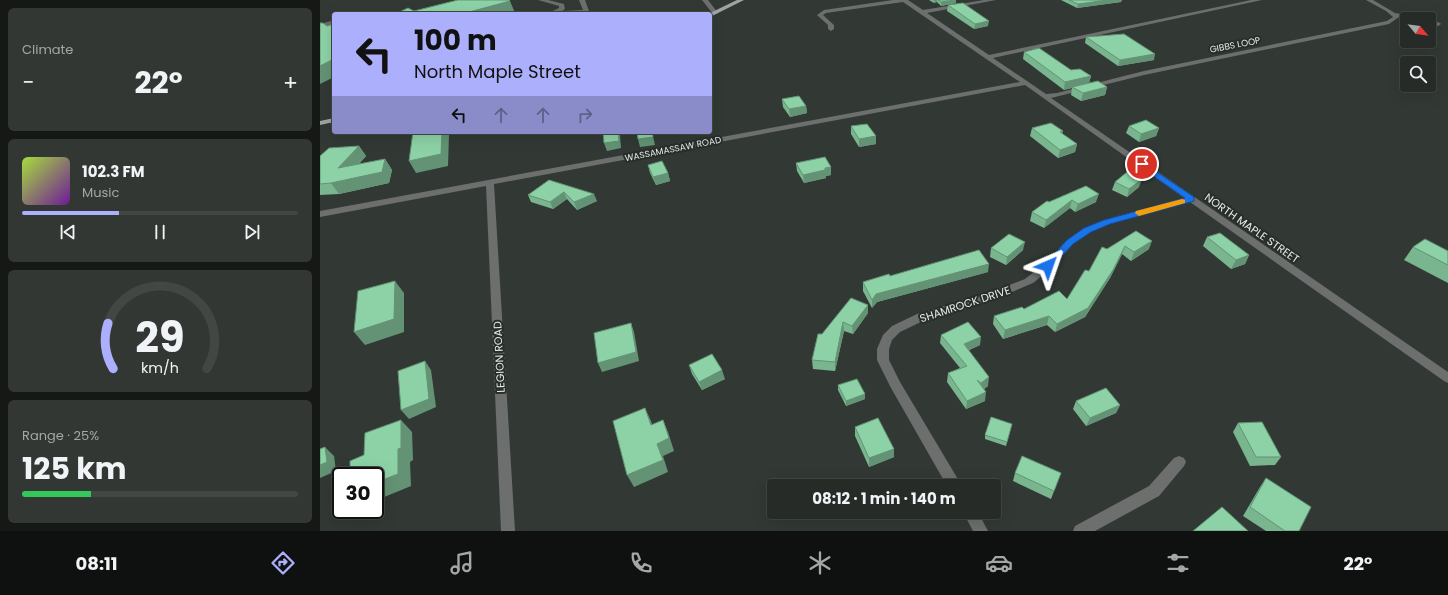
<!DOCTYPE html>
<meta charset="utf-8">
<style>
:root{--surface:#262b27;--page:#323733;--text:#f1f3f6;--muted:#a4a7a7;--line:#424744;--accent:#acaffb}
body{margin:0;font-family:Poppins,sans-serif;background:var(--page);color:var(--text);height:100vh;display:flex;flex-direction:column;font-size:15px;white-space:nowrap}
*{box-sizing:border-box;margin:0}
p{font-size:13px;color:var(--muted)}
.icon{flex:none;width:22px;height:22px;fill:none;stroke:currentColor;stroke-width:2;stroke-linecap:round;stroke-linejoin:round}
.map{position:relative;flex:1;overflow:hidden}
.drawer{display:flex;flex-direction:column;gap:8px;padding:8px;background:#151815;width:320px}
.drawer>*{flex:none}
.hud{position:absolute;left:12px;top:12px;width:380px;height:122px;border-radius:4px;box-shadow:0 4px 16px #0002,0 0 0 1px var(--line);background:#acaffb;color:#111;overflow:hidden}
.needle{width:26px;rotate:119deg}
.tools{position:absolute;left:1080px;top:12px;display:grid;gap:8px}
.tools a{display:grid;place-items:center;width:36px;height:36px;border-radius:4px;background:var(--surface);box-shadow:0 4px 16px #0002,0 0 0 1px var(--line);font-size:20px}
.speed{position:absolute;left:12px;top:467px;display:flex;gap:8px;font-size:20px;font-weight:700;text-align:center}
.speed>*{display:grid;place-content:center;width:52px;height:52px;border-radius:50%;background:var(--surface);box-shadow:0 4px 16px #0002,0 0 0 1px var(--line);line-height:1}
.speed .limit{border:2px solid #111;border-radius:6px;background:#fff;color:#111}
.pin{position:absolute;display:grid;place-items:center;width:34px;height:34px;color:#fff;margin:-17px;border:2px solid #fff;border-radius:50%;box-shadow:0 1px 4px #0007}
.me{position:absolute;width:44px;margin:-22px;rotate:43deg;stroke-linejoin:round;filter:drop-shadow(0 0 3px #0008)}
.turn{display:flex;align-items:center;gap:14px;height:84px;padding:0 16px;font-size:18px}
.turn .icon{width:52px;height:52px;stroke-width:2.5}
.turn b{display:block;font-size:28px;line-height:34px}
.lanes{display:flex;align-items:center;height:38px;padding:0 16px;background:#0003;justify-content:center;gap:20px;direction:ltr}
.lanes .off{opacity:.35}
.big{font-size:30px;font-weight:700;line-height:1.1}
.drawer .tile{flex:1;display:flex;flex-direction:column;justify-content:center;gap:6px;min-width:0;padding:0 14px;border-radius:6px;background:var(--page)}
.drawer .dial{align-items:center;gap:0}
.dial svg{height:104px;overflow:visible;fill:none;stroke:var(--line);stroke-width:7;stroke-linecap:round;text-anchor:middle}
.dial text{fill:var(--text);stroke:none}
.song{display:flex;align-items:center;gap:12px}
.cover{width:48px;height:48px;border-radius:6px;background:linear-gradient(135deg,hsl(80 70% 55%),hsl(280 70% 35%))}
.played{height:4px;border-radius:2px;background:linear-gradient(90deg,var(--accent) 35%,var(--line) 35%)}
.keys{display:flex;justify-content:space-around;direction:ltr}
.heat{display:flex;justify-content:space-between;align-items:center;font-size:22px;direction:ltr}
.charge{height:6px;border-radius:3px;background:linear-gradient(90deg,#34c759 25%,var(--line) 0)}
.trip{position:absolute;left:447px;top:479px;width:234px;height:40px;border-radius:4px;background:var(--surface);box-shadow:0 4px 16px #0002,0 0 0 1px var(--line);font-weight:700;line-height:40px;text-align:center}
.dock{display:flex;height:64px;justify-content:space-around;align-items:center;background:#0f1110;color:var(--muted)}
.dock .icon{width:28px;height:28px}
.dock .selected{color:var(--accent)}
.dock b{font-size:18px;color:var(--text)}
main{display:flex;flex:1;min-height:0}
.map>svg:first-child{display:block}
</style>
<main>
<section class="drawer">
<div class="tile"><p>Climate</p>
<div class="heat"><a>−</a><b class="big">22°</b><a>+</a></div>
</div>
<div class="tile">
<div class="song"><i class="cover"></i><div><b>102.3 FM</b><p>Music</p></div></div>
<div class="played"></div>
<div class="keys"><svg class="icon" aria-label="previous" viewBox="0 0 24 24"><path d="M18 5L8 12l10 7zM5 5v14"/></svg><svg class="icon" aria-label="pause" viewBox="0 0 24 24"><path d="M8 5v14M16 5v14"/></svg><svg class="icon" aria-label="next" viewBox="0 0 24 24"><path d="M6 5l10 7-10 7zM19 5v14"/></svg></div>
</div>
<div class="tile dial"><svg viewBox="0 0 100 80">
<path d="M14 69A42 42 0 1 1 86 69"/>
<path d="M14 69A42 42 0 0 1 10 34" stroke="#acaffb"/>
<text x="50" y="56" font-size="32" font-weight="700">29</text>
<text x="50" y="72" font-size="11">km/h</text>
</svg></div>
<div class="tile"><p>Range · 25%</p><b class="big">125 km</b><div class="charge"></div></div>
</section>
<div class="map">
<svg width="1128" height="531" viewBox="0 0 1128 531">
<rect width="100%" height="100%" fill="#323934"/>
<g fill="none" stroke-linecap="round" stroke-linejoin="round">
<path fill="#6c6f6d" fill-rule="evenodd" d="M218,0H228L244,4L245,9L242,11L263,10L259,0H265L270,14L264,13L226,14L239,8V6Z
M382,0H388L398,13L397,14H393Z
M573,0H588L603,10L664,0H676L607,13L669,55L931,0H942L673,58L726,94L737,93L824,71L1067,21L1073,17L1066,11L1046,0H1053L1075,13L1103,18L1104,19L1079,17L1069,24L824,75L731,98L1128,372V383L1124,381L870,202L790,224L771,232L753,244L732,268L713,283L676,299L605,320L580,332L572,340L569,349V360L580,382L642,486H627L571,388L557,360V349L563,335L572,326L597,314L668,293L705,279L724,264L747,240L765,228L784,220L864,198L705,85L174,184L195,531H181L166,186L0,217V211L700,82L583,2L506,13L503,15L514,25V29L511,31L508,29V25L497,15L504,10Z
M1109,19L1120,23L1121,24L1118,26L1109,23Z
M11,21L14,23L13,24L0,28V24Z
M859,456L864,458L866,462L864,466L839,496L775,531H753L755,526L829,486L854,458Z
M643,512H658L668,531H653Z"/>
<path fill="#9ea5a0" fill-rule="evenodd" d="M417,0H424L390,17V14H388Z
M14,118V122L0,125V121Z"/>
</g>
<path fill="#79b58f" d="M609,0H636V3L621,6L617,2L614,3Z
M741,0H802L801,2L757,8Z
M628,5L668,26L654,29L627,11Z
M766,37L834,60L798,66L765,43Z
M704,52L751,70L771,76L769,83L787,87L785,95L761,101L751,95L752,88L744,90L703,59Z
M462,99L486,106L487,113L470,117L463,107Z
M531,126L556,144L539,147L531,134Z
M809,126L839,128L836,136L819,142L806,133Z
M712,128L743,131L742,134L757,144L755,152L738,158L710,136Z
M39,146L46,156L39,164L65,159L72,170L69,183L19,194L0,195V156Z
M476,163L511,167V175L506,176V178L484,183L477,171Z
M328,165L348,173L350,181L336,185L330,173Z
M229,180L277,201L257,210L247,199L233,209L211,202L208,195Z
M795,182L819,187L807,197L792,190Z
M766,186L776,202L755,212L750,208L724,228L710,221L712,212L729,202Z
M816,231L829,249L811,261L802,254L790,278L765,317L735,332L727,325L683,339L673,324L674,316L747,299L787,249Z
M887,237L929,255L925,264L911,269L883,246Z
M1093,247L1128,251V283L1084,260Z
M671,248L703,250L686,265L670,257Z
M668,272L557,302L552,308L543,291V282L570,276Z
M548,305V313L533,334L524,331L515,371L493,369L492,360L502,334Z
M621,335L660,345L649,350L668,386L664,389L665,401L646,409L627,382L628,373L640,368L620,343Z
M369,365L405,379L382,390L372,374Z
M518,385L545,394V399L526,406L518,390Z
M756,401L800,405L796,413L766,426L753,409Z
M918,423L961,457L955,465L930,466L913,432Z
M692,424L686,446L665,439V435Z
M535,427L574,457L549,467L535,436Z
M695,473H741L731,499L693,481Z
M946,478L979,531H946L923,516L940,487Z"/>
<path fill="#639374" d="M614,0H617V2L614,3Z
M636,0V3L621,6V2Z
M787,0H802L801,2L757,8L758,4Z
M190,1L195,13L191,14H142Z
M136,12L137,14H129Z
M669,21L668,26L654,29L655,24Z
M835,54L834,60L798,66L800,60Z
M14,59V77L0,84V66Z
M771,76L769,83L744,90L745,82Z
M787,87L785,95L761,101L763,93Z
M486,106L487,113L470,117L469,109Z
M839,128L836,136L819,142L821,134Z
M122,132H132V135H129L128,166L96,173L89,161Z
M298,132H299L300,135L301,148L287,151L284,143Z
M332,132L335,145L320,147L318,139Z
M556,136V144L539,147V139Z
M757,144L755,152L738,158L740,150Z
M39,146L46,156L25,179L18,168Z
M65,159L72,170L69,183L19,194L11,183Z
M511,167V175L506,176V178L484,183L483,175Z
M348,173L350,181L336,185L333,177Z
M822,179L819,187L807,197L809,189Z
M244,192L247,199L233,209L230,202Z
M274,194L277,201L257,210L254,202Z
M779,194L776,202L755,212L758,204Z
M752,200L750,208L724,228L726,220Z
M832,241L829,249L811,261L814,252Z
M705,242L703,250L686,265L687,257Z
M805,246L802,254L790,278L765,317L735,332L737,324Z
M929,255L925,264L911,269L916,260Z
M669,264L668,272L557,302L552,308V300L556,294Z
M75,281L84,293V332L45,345L34,332Z
M548,305V313L533,334L532,326Z
M729,316L727,325L683,339L685,330Z
M523,322L524,331L515,371V362Z
M311,323L314,332L319,361L282,372L278,363Z
M661,337L660,345L643,353L644,344Z
M105,361L111,370L116,407L89,419L81,410Z
M402,370L405,379L382,390L379,382Z
M669,377L668,386L660,392L661,383Z
M666,392L665,401L646,409L647,401Z
M545,394V399L526,406V401Z
M800,405L796,413L766,426L770,418Z
M325,408L331,421L336,437L331,425Z
M81,420L92,432L93,460L90,462L91,486L57,500L55,498V483L78,449Z
M343,420L348,432L354,451L343,456L348,472L314,487L307,475L337,444Z
M5,447L14,456L16,471L0,478V465Z
M574,449V457L549,467V458Z
M44,467L53,476H33L30,473Z"/>
<path fill="#8dd2a6" stroke="#639374" d="M138,0H189L190,1L142,14H140L136,12L129,14H75L88,8L94,11Z
M618,0H635L621,2Z
M749,0H787L758,4Z
M643,3L669,21L655,24L628,5Z
M0,23H3L7,26L14,24V59L0,66Z
M804,34L835,54L800,60L766,37Z
M719,48L751,70L760,69L771,76L745,82L704,52Z
M778,81L787,87L763,93L752,87Z
M479,96L486,106L469,109L462,99Z
M826,120L839,128L821,134L809,126Z
M731,123L743,131L740,132L757,144L740,150L712,128Z
M547,124L556,136L539,139L531,126Z
M93,132H122L121,154L89,161Z
M283,132H298L299,141L284,143Z
M317,132H332L333,137L318,139Z
M39,146L18,168L65,159L62,172L11,183L0,184V156L9,148Z
M505,157L511,167L505,168V170L483,175L476,163Z
M342,161L348,173L333,177L328,165Z
M807,172L822,179L809,189L795,182Z
M229,180L274,194L254,202L244,192L230,202L208,195Z
M766,186L779,194L758,204L752,200L726,220L712,212L727,201L729,202Z
M816,231L832,241L814,252L805,246L793,270L768,308L737,324L729,316L685,330L674,316L702,307L704,309L739,291L747,299L765,270L769,271L782,247L787,249Z
M900,233L929,255L916,260L887,237Z
M689,234L705,242L687,257L671,248Z
M1105,239L1128,251V265L1093,247Z
M659,250L669,264L556,294L552,300L543,282L569,274L570,276Z
M75,281L74,319L34,332L38,291Z
M531,298L548,305L532,326L523,322L515,362L492,360L498,334H502Z
M648,322L661,337L644,344L669,377L661,383L657,380L666,392L647,401L628,373L647,366L621,335Z
M311,323L316,352L278,363L274,333Z
M392,354L402,370L379,382L369,365Z
M105,361L109,399L81,410L78,371Z
M537,379L545,394L526,401L518,385Z
M786,388L800,405L770,418L756,401Z
M325,408L331,425L343,420L349,438L337,444L343,460L307,475L293,421Z
M671,417L692,424L687,442L665,435Z
M558,418L574,449L549,458L535,427Z
M81,420V448L78,449V474L55,483V476H44V467L30,473V461L44,455L45,433Z
M942,422L961,457H936L918,423Z
M5,447L7,462L0,465V449Z
M702,456L741,473L734,491L695,473Z
M946,478L991,507L979,531H965L930,507Z
M902,507L928,531H873Z"/>
<path fill="#1a73e8" stroke="#114b97" d="M822,162L874,197V201L790,224L771,232L753,244L731,268H725L723,266L725,264L747,240L764,228L784,220L865,198L819,166L818,164Z"/>
<path fill="#f59e0b" d="M862,199L865,200V203L819,216L815,213L816,211Z"/>
<g text-anchor="middle" dominant-baseline="central" stroke-width="4" stroke-linejoin="round" paint-order="stroke">
<g font-size="9" fill="#e8ece9" stroke="#282f2a">
<text transform="translate(915 45) rotate(-11)">GIBBS LOOP</text>
<text transform="translate(353 149) rotate(-11)">WASSAMASSAW ROAD</text>
</g>
<g font-size="11" fill="#e8ece9" stroke="#282f2a">
<text transform="translate(932 228) rotate(35)">NORTH MAPLE STREET</text>
<text transform="translate(645 304) rotate(-18)">SHAMROCK DRIVE</text>
<text transform="translate(179 357) rotate(-93)">LEGION ROAD</text>
</g>
</g>
</svg>
<div class="tools">
<a><svg class="needle" viewBox="-14 -14 28 28"><path d="M0-13l5 13h-10z" fill="#e53935"/><path d="M0 13l5-13h-10z" fill="#a4a7a7"/></svg></a>
<a><svg class="icon" aria-label="search" viewBox="0 0 24 24"><circle cx="10" cy="10" r="6"/><path d="M15 15l6 6"/></svg></a>
</div>
<div class="speed"><div class="limit">30</div></div>
<div class="pin" style="left:822px;top:164px;background:#d93025"><svg class="icon" aria-label="arrive" viewBox="0 0 24 24"><path d="M6 21V4h12l-3 4 3 4H6"/></svg></div>
<svg class="me" style="left:728px;top:266px" viewBox="-20 -20 40 40"><path d="M0-17L14 15 0 8-14 15z" fill="#1a73e8" stroke="#fff" stroke-width="4"/></svg>
<div class="trip">08:12 · 1 min · 140 m</div>
<div class="hud">
<div class="turn"><svg class="icon" aria-label="left" viewBox="0 0 24 24"><path d="M17 20v-9H6M10 6l-5 5 5 5"/></svg><div><b>100 m</b>North Maple Street</div></div>
<div class="lanes"><svg class="icon" aria-label="left" viewBox="0 0 24 24"><path d="M17 20v-9H6M10 6l-5 5 5 5"/></svg><svg class="icon off" aria-label="ahead" viewBox="0 0 24 24"><path d="M12 20V5M6 11l6-6 6 6"/></svg><svg class="icon off" aria-label="ahead" viewBox="0 0 24 24"><path d="M12 20V5M6 11l6-6 6 6"/></svg><svg class="icon off" aria-label="right" viewBox="0 0 24 24"><path d="M7 20v-9h11M14 6l5 5-5 5"/></svg></div>
</div>
</div>
</main>
<nav class="dock">
<b>08:11</b>
<svg class="icon selected" aria-label="directions" viewBox="0 0 24 24"><path d="M12 3l9 9-9 9-9-9zM9 14v-3h6M13 9l2 2-2 2"/></svg>
<svg class="icon" aria-label="music" viewBox="0 0 24 24"><path d="M9 18V5l10-2v13"/><circle cx="6" cy="18" r="3"/><circle cx="16" cy="16" r="3"/></svg>
<svg class="icon" aria-label="phone" viewBox="0 0 24 24"><path d="M5 4h4l2 5-3 2q2 4 5 5l2-3 5 2v4C11 20 4 13 5 4z"/></svg>
<svg class="icon" aria-label="climate" viewBox="0 0 24 24"><path d="M12 3v18M4 7l16 10M4 17L20 7"/></svg>
<svg class="icon" aria-label="car" viewBox="0 0 24 24"><path d="M5 17H2v-5l4-1 3-4h7l3 4 3 1v5h-3M9 17h6M6 11h13"/><circle cx="7" cy="17" r="2"/><circle cx="17" cy="17" r="2"/></svg>
<svg class="icon" aria-label="filters" viewBox="0 0 24 24"><path d="M4 7h16M4 17h16"/><circle cx="9" cy="7" r="2"/><circle cx="15" cy="17" r="2"/></svg>
<b>22°</b>
</nav>
